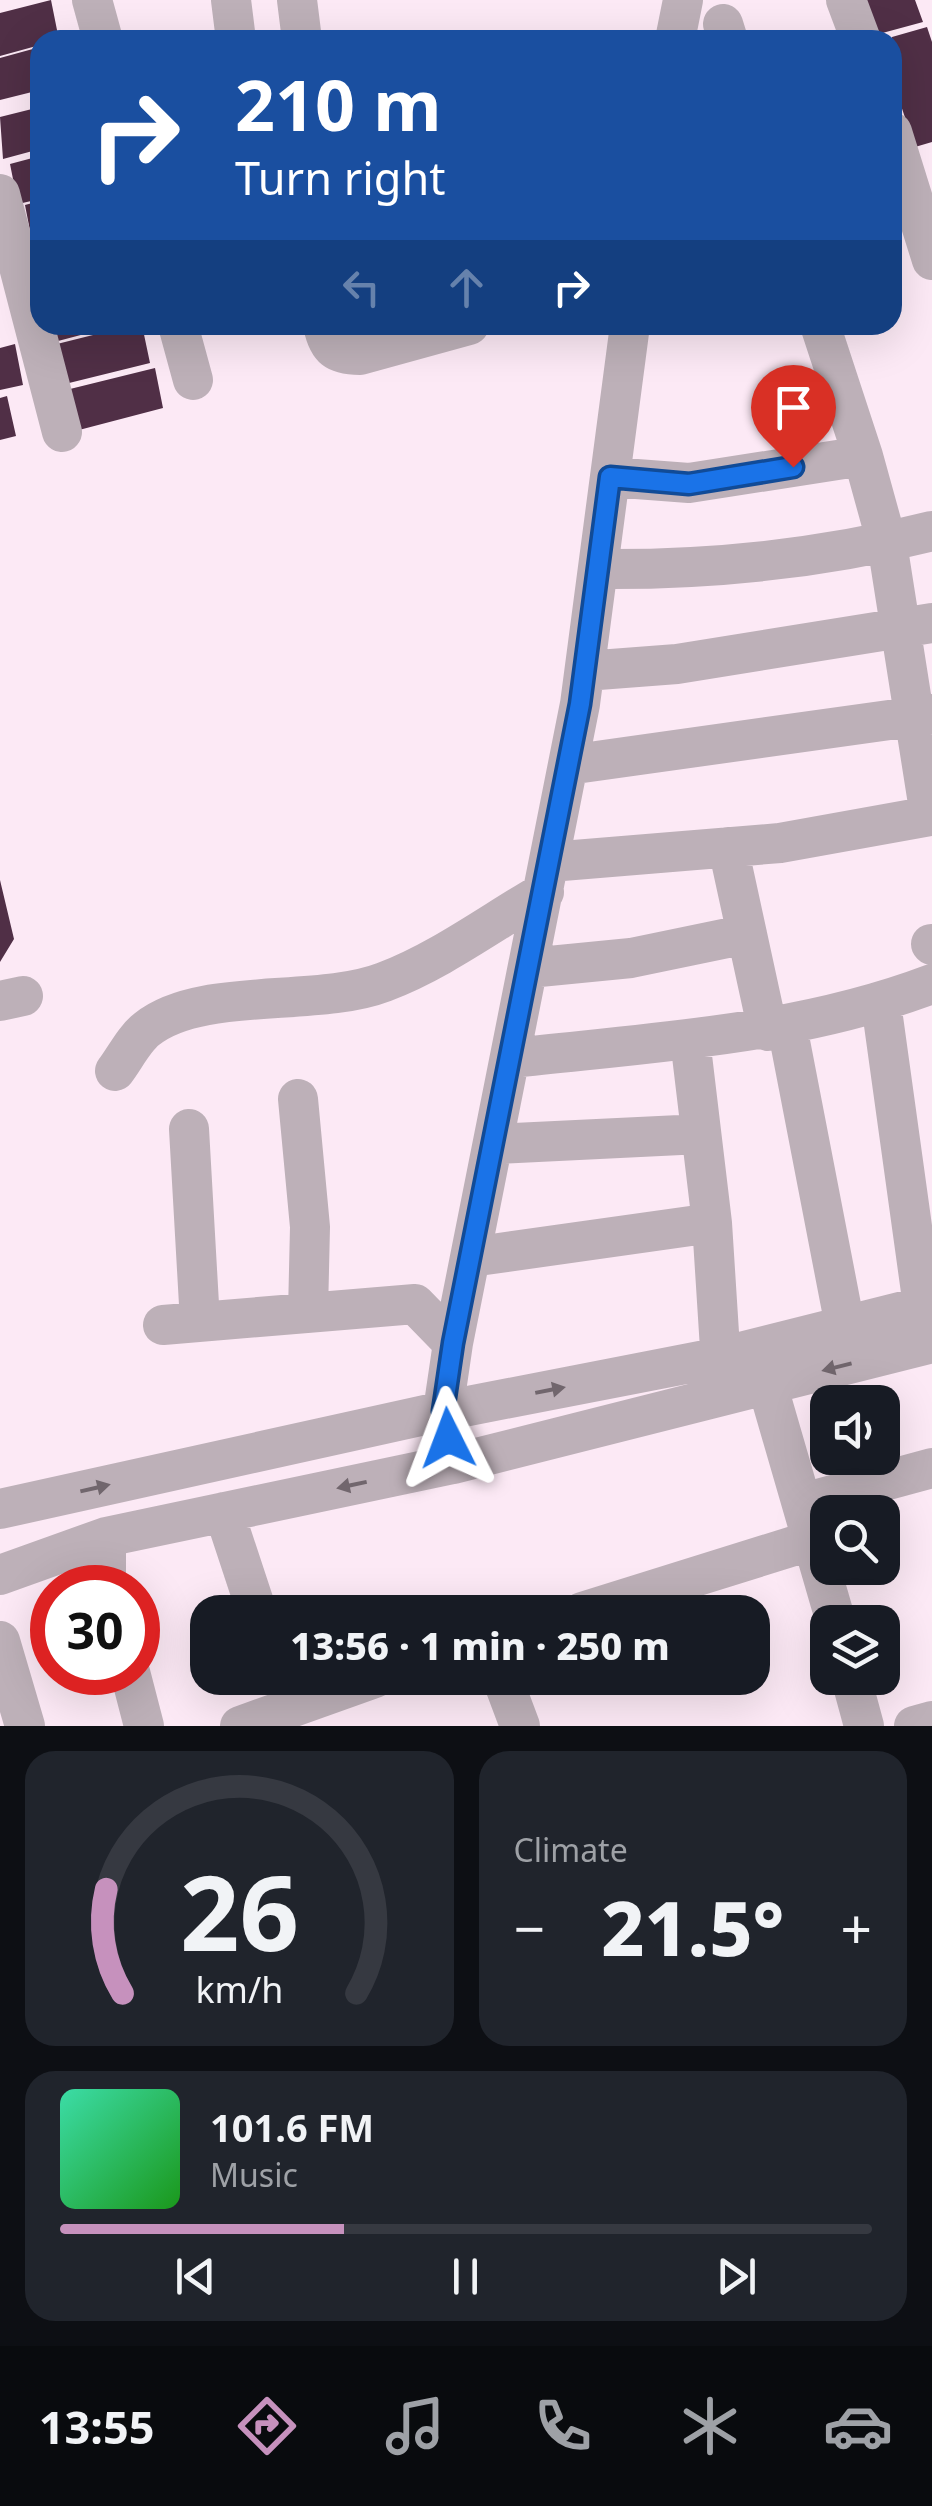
<!DOCTYPE html>
<meta charset="utf-8">
<style>
:root{--surface:#171b24;--page:#20242c;--text:#f1f3f6;--muted:#9ea1a6;--line:#363941;--accent:#c691bd}
body{margin:0;font-family:"Noto Sans",sans-serif;background:var(--page);color:var(--text);height:100vh;display:flex;flex-direction:column;font-size:38px;white-space:nowrap}
*{box-sizing:border-box;margin:0}
p{font-size:32px;color:var(--muted)}
.icon{flex:none;width:55px;height:55px;fill:none;stroke:currentColor;stroke-width:2;stroke-linecap:round;stroke-linejoin:round}
.map{position:relative;height:1726px;overflow:hidden}
.sheet{display:flex;flex-direction:column;gap:25px;padding:25px;background:#0d0f14;flex:1}
.sheet>*{flex:none}
.hud{position:absolute;left:30px;top:30px;width:872px;height:305px;border-radius:30px;box-shadow:0 10px 40px #0002;background:#1a4fa0;color:#fff;overflow:hidden}
.buttons{position:absolute;left:810px;top:1385px;display:grid;gap:20px}
.buttons a{display:grid;place-items:center;width:90px;height:90px;border-radius:20px;background:var(--surface);box-shadow:0 10px 40px #0002;font-size:50px}
.speed{position:absolute;left:30px;top:1565px;display:flex;gap:20px;font-size:50px;font-weight:700;text-align:center}
.speed>*{display:grid;place-content:center;width:130px;height:130px;border-radius:50%;background:var(--surface);box-shadow:0 10px 40px #0002;line-height:1}
.speed .limit{border:15px solid #d22;background:#fff;color:#111}
.pin{position:absolute;display:grid;place-items:center;width:85px;height:85px;color:#fff;margin:-102px -42px;border-radius:50% 50% 50% 0;rotate:-45deg;box-shadow:0 0 10px #0007}
.pin .icon{rotate:45deg}
.me{position:absolute;width:110px;margin:-55px;rotate:357deg;stroke-linejoin:round;filter:drop-shadow(0 0 8px #0008)}
.turn{display:flex;align-items:center;gap:35px;height:210px;padding:0 40px;font-size:45px}
.turn .icon{width:130px;height:130px;stroke-width:2.5}
.turn b{display:block;font-size:70px;line-height:85px}
.lanes{display:flex;align-items:center;height:95px;padding:0 40px;background:#0003;justify-content:center;gap:50px;direction:ltr}
.lanes .off{opacity:.35}
.big{font-size:75px;font-weight:800;line-height:1.1}
.sheet .tile{flex:1;display:flex;flex-direction:column;justify-content:center;gap:15px;min-width:0;padding:0 35px;border-radius:30px;background:var(--page)}
.sheet .dial{align-items:center;gap:0}
.dial svg{height:260px;overflow:visible;fill:none;stroke:var(--line);stroke-width:7;stroke-linecap:round;text-anchor:middle}
.dial text{fill:var(--text);stroke:none}
.song{display:flex;align-items:center;gap:30px}
.cover{width:120px;height:120px;border-radius:15px;background:linear-gradient(135deg,hsl(160 70% 55%),hsl(120 70% 35%))}
.played{height:10px;border-radius:5px;background:linear-gradient(90deg,var(--accent) 35%,var(--line) 35%)}
.keys{display:flex;justify-content:space-around;direction:ltr}
.heat{display:flex;justify-content:space-between;align-items:center;font-size:55px;direction:ltr}
.sheet .tiles{flex:1;display:grid;gap:25px;grid-template-columns:1fr 1fr}
.tile:last-child{grid-column:span 2}
.trip{position:absolute;left:190px;top:1595px;width:580px;height:100px;border-radius:30px;background:var(--surface);box-shadow:0 10px 40px #0002;font-weight:800;line-height:100px;text-align:center}
.tabs{display:flex;height:160px;justify-content:space-around;align-items:center;background:#090b0e;color:var(--muted)}
.tabs .icon{width:70px;height:70px}
.tabs .active{color:var(--accent)}
.tabs b{font-size:45px;color:var(--text)}
.map>svg:first-child{display:block}
</style>
<div class="map">
<svg width="932" height="1726" viewBox="0 0 932 1726">
<rect width="100%" height="100%" fill="#fce9f5"/>
<path fill="#502f46" d="M51,0L59,40H40V45L0,56V13Z
M864,0H915L923,22L875,35Z
M927,27L932,42V142L915,147L892,79V37Z
M40,47V90L0,100V58Z
M40,107V149L3,159L0,117Z
M40,156V199L18,204L10,164Z
M40,201V244L33,246L25,205Z
M54,325H115V326L58,341Z
M133,325H142L150,363L65,384L57,344Z
M15,344L23,385L0,390V348Z
M155,368L163,408L79,430L70,389Z
M7,396L16,436L0,440V398Z
M0,880L14,939L0,962Z"/>
<g fill="none" stroke-linecap="round" stroke-linejoin="round">
<path stroke="#bdb0b8" stroke-width="40" d="M92,0L103,40
M231,0L236,40
M297,0L302,40
M846,0L861,40
M723,24L728,40
M675,40L683,0
M892,132L932,260
M0,194L62,432
M178,325L193,380
M323,325C328,349 336,355 360,355L469,325
M610,477L689,483L863,456L820,325
M598,569C711,570 822,559 932,531
M585,671L677,664L932,623
M568,765L932,714
M728,847L768,1031
M550,862L780,843L930,816L887,543L863,456
M931,944L932,945
M529,968L631,958L747,934
M0,1001L23,996
M881,1003L923,1306
M787,1026L845,1326
M690,1039L712,1223L722,1380
M512,1058C655,1042 797,1035 932,984
M115,1071C125,1058 134,1039 147,1029C201,986 317,1008 384,982C440,961 492,922 544,892
M298,1099L310,1227L308,1313
M189,1129L200,1322
M495,1144L701,1134
M471,1257L712,1223
M163,1325L415,1304L453,1343
M767,1384L836,1622
M453,1464L443,1411L453,1343L580,704L630,325
M803,1503L932,1468
M0,1509L443,1411L721,1357L932,1304
M224,1512L257,1612
M0,1575L106,1537L453,1464L932,1343
M106,1588V1537
M582,1612L813,1540
M0,1641L25,1726
M130,1672L144,1726
M502,1678L520,1726
M851,1678L864,1726
M240,1726L375,1678
M914,1726L932,1721"/>
</g>
<defs><path id="oneway-solid" d="M-6-.8H1V-3.2L6.5 0L1 3.2V.8H-6Z" transform="scale(2.5)"/></defs>
<g fill="#71666d">
<use href="#oneway-solid" transform="translate(837 1367) rotate(166)"/>
<use href="#oneway-solid" transform="translate(550 1390) rotate(-11)"/>
<use href="#oneway-solid" transform="translate(352 1485) rotate(168)"/>
<use href="#oneway-solid" transform="translate(95 1488) rotate(-13)"/>
</g>
<g fill="none" stroke-linecap="round" stroke-linejoin="round">
<g stroke="#114b97" stroke-width="25">
<path id="route" d="M448,1438L443,1411L453,1343L580,704L610,477L689,484L793,467"/>
</g>
<use href="#route" stroke="#1a73e8" stroke-width="18"/>
</g>
</svg>
<div class="buttons">
<a><svg class="icon" aria-label="sound" viewBox="0 0 24 24"><path d="M4 9h4l5-4v14l-5-4H4zM17 9q2 3 0 6"/></svg></a>
<a><svg class="icon" aria-label="search" viewBox="0 0 24 24"><circle cx="10" cy="10" r="6"/><path d="M15 15l6 6"/></svg></a>
<a><svg class="icon" aria-label="layers" viewBox="0 0 24 24"><path d="M12 4l9 5-9 5-9-5zM3 14l9 5 9-5"/></svg></a>
</div>
<div class="speed"><div class="limit">30</div></div>
<div class="pin" style="left:793px;top:467px;background:#d93025"><svg class="icon" aria-label="arrive" viewBox="0 0 24 24"><path d="M6 21V4h12l-3 4 3 4H6"/></svg></div>
<svg class="me" style="left:448px;top:1438px" viewBox="-20 -20 40 40"><path d="M0-17L14 15 0 8-14 15z" fill="#1a73e8" stroke="#fff" stroke-width="4"/></svg>
<div class="trip">13:56 · 1 min · 250 m</div>
<div class="hud">
<div class="turn"><svg class="icon" aria-label="right" viewBox="0 0 24 24"><path d="M7 20v-9h11M14 6l5 5-5 5"/></svg><div><b>210 m</b>Turn right</div></div>
<div class="lanes"><svg class="icon off" aria-label="left" viewBox="0 0 24 24"><path d="M17 20v-9H6M10 6l-5 5 5 5"/></svg><svg class="icon off" aria-label="ahead" viewBox="0 0 24 24"><path d="M12 20V5M6 11l6-6 6 6"/></svg><svg class="icon" aria-label="right" viewBox="0 0 24 24"><path d="M7 20v-9h11M14 6l5 5-5 5"/></svg></div>
</div>
</div>
<section class="sheet">
<div class="tiles">
<div class="tile dial"><svg viewBox="0 0 100 80">
<path d="M14 69A42 42 0 1 1 86 69"/>
<path d="M14 69A42 42 0 0 1 9 37" stroke="#c691bd"/>
<text x="50" y="56" font-size="32" font-weight="700">26</text>
<text x="50" y="72" font-size="11">km/h</text>
</svg></div>
<div class="tile"><p>Climate</p>
<div class="heat"><a>−</a><b class="big">21.5°</b><a>+</a></div>
</div>
<div class="tile">
<div class="song"><i class="cover"></i><div><b>101.6 FM</b><p>Music</p></div></div>
<div class="played"></div>
<div class="keys"><svg class="icon" aria-label="previous" viewBox="0 0 24 24"><path d="M18 5L8 12l10 7zM5 5v14"/></svg><svg class="icon" aria-label="pause" viewBox="0 0 24 24"><path d="M8 5v14M16 5v14"/></svg><svg class="icon" aria-label="next" viewBox="0 0 24 24"><path d="M6 5l10 7-10 7zM19 5v14"/></svg></div>
</div>
</div>
</section>
<nav class="tabs">
<b>13:55</b>
<svg class="icon active" aria-label="directions" viewBox="0 0 24 24"><path d="M12 3l9 9-9 9-9-9zM9 14v-3h6M13 9l2 2-2 2"/></svg>
<svg class="icon" aria-label="music" viewBox="0 0 24 24"><path d="M9 18V5l10-2v13"/><circle cx="6" cy="18" r="3"/><circle cx="16" cy="16" r="3"/></svg>
<svg class="icon" aria-label="phone" viewBox="0 0 24 24"><path d="M5 4h4l2 5-3 2q2 4 5 5l2-3 5 2v4C11 20 4 13 5 4z"/></svg>
<svg class="icon" aria-label="climate" viewBox="0 0 24 24"><path d="M12 3v18M4 7l16 10M4 17L20 7"/></svg>
<svg class="icon" aria-label="car" viewBox="0 0 24 24"><path d="M5 17H2v-5l4-1 3-4h7l3 4 3 1v5h-3M9 17h6M6 11h13"/><circle cx="7" cy="17" r="2"/><circle cx="17" cy="17" r="2"/></svg>
</nav>
